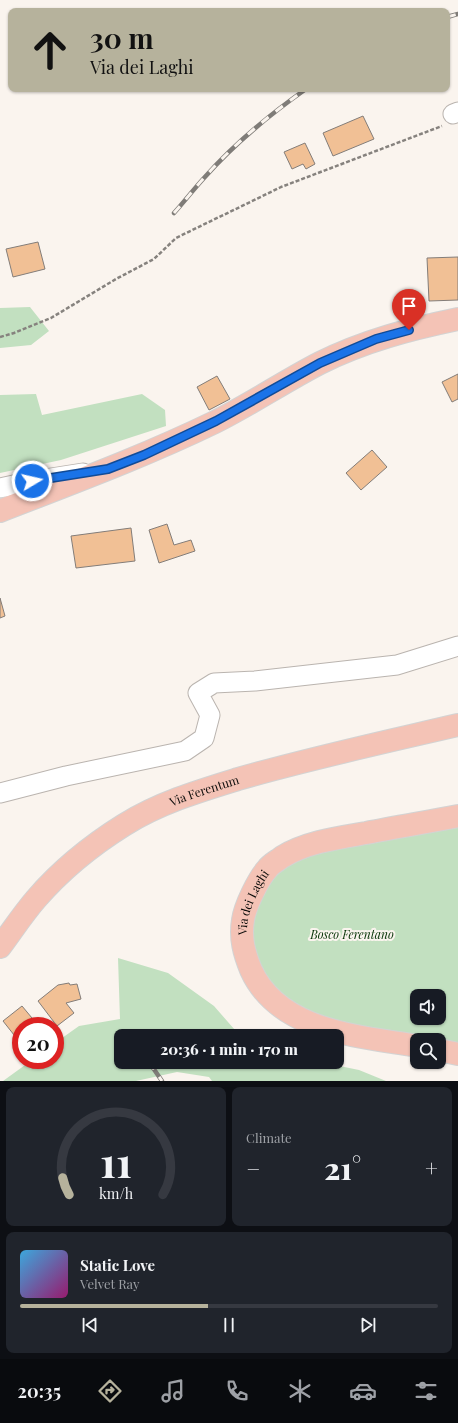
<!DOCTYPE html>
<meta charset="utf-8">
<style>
:root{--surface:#171b24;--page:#20242c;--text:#f1f3f6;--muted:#9ea1a6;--line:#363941;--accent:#b6b29c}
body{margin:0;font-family:"Playfair Display",serif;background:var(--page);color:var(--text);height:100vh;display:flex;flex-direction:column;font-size:15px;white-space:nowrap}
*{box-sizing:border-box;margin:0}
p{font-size:13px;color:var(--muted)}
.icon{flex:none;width:22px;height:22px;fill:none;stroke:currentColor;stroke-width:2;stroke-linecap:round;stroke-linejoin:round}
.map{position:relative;height:1081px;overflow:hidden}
.sheet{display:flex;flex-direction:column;gap:6px;padding:6px;background:#0d0f14;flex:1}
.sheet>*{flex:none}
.top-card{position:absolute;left:8px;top:8px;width:442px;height:84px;border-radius:8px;box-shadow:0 1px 3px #0004;background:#b6b29c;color:#111;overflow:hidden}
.tools{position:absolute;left:410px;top:989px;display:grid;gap:8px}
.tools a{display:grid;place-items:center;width:36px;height:36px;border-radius:8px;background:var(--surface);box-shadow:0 1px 3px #0004;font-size:20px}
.speed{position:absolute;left:12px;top:1017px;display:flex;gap:8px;font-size:20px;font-weight:700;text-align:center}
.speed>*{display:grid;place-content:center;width:52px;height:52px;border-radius:50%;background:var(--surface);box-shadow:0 1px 3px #0004;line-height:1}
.speed .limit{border:6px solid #d22;background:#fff;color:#111}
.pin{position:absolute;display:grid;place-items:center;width:34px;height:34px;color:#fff;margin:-41px -17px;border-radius:50% 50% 50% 0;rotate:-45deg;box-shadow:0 0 4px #0007}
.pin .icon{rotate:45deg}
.me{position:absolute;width:44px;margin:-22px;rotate:81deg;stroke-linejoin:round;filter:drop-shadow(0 0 3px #0008)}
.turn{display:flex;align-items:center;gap:14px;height:84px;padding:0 16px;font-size:18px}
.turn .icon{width:52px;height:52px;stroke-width:2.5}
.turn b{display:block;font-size:28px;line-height:34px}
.big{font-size:30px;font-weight:800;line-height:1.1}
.sheet .card{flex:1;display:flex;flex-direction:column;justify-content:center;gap:6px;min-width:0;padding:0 14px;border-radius:8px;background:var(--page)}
.sheet .dial{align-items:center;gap:0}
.dial svg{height:104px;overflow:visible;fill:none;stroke:var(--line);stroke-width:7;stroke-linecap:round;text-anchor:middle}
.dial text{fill:var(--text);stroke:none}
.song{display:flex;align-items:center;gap:12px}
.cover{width:48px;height:48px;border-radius:6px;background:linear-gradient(135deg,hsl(200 70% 55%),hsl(320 70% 35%))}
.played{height:4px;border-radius:2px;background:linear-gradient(90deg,var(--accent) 45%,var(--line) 45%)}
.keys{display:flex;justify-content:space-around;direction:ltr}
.heat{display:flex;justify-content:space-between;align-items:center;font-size:22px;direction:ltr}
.sheet .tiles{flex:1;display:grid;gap:6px;grid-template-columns:1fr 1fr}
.card:last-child{grid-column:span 2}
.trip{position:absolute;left:114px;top:1029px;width:230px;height:40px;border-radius:8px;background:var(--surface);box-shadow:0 1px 3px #0004;font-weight:800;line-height:40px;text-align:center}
.menu{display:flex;height:64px;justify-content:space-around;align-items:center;background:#090b0e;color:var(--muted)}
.menu .icon{width:28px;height:28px}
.menu .selected{color:var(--accent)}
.menu b{font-size:18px;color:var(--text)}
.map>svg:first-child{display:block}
</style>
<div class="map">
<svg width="458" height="1081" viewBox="0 0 458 1081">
<rect width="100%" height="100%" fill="#faf4ee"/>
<path fill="#c2e0c0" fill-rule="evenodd" d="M30,307L49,331L31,345L0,348V308Z
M36,394L42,415L142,394L165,410L166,426L61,460L0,473V395Z
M458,822V1043L341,1026L307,1013L272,990L253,949L248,926L264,884L287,860ZM417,996H439V1018H417Z
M118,958L168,973L214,1006L235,1030L248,1036H121V1062H320L359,1070L386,1081H212L209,1077L177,1072L136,1081H3L32,1060H55V1043L79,1026L120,1019Z"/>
<path fill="#f1c095" stroke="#837d79" d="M363,116L374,139L333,156L323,133Z
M305,143L315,164L306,169L303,164L292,169L284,152Z
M38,242L45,269L13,277L6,249Z
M458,257V300L429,301L427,258Z
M458,374V399L452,402L442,382Z
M217,376L230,399L209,410L197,387Z
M372,450L387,467L361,490L346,473Z
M167,524L174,545L191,540L195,551L159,563L149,530Z
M131,528L135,561L76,568L71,536Z
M0,598L5,616L0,618Z
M69,983L70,985L77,984L81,999L66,1003L74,1013L57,1026L38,1001L58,985Z
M22,1006L37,1024L35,1026H21V1037L18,1040L3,1021Z"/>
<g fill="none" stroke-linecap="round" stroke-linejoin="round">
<g stroke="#bab4af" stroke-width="21">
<path id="minor" d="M453,114L458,112
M0,488L32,481L83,473
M0,793L66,776L185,751L204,738L210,715L198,693L214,683L255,681L397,665L458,646"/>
</g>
<g stroke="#d3d3d3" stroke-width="24">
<g id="major">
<path d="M0,511C72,483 145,456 215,422C251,404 285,381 320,363C364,341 410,329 458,319"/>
<path id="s1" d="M0,947C12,931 23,914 36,899C61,870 92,845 124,825C159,803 199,791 238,779C311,758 385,742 458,725"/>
<path id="s2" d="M417,1046C359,1036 279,1032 251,970C244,953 240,938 243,920C245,906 258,879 268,868C271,864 277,861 282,857C307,842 337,838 366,833C396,827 427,822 458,816"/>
<path d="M439,1050L458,1054"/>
</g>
</g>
<path stroke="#86827e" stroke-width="2.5" stroke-dasharray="4 2" stroke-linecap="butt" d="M0,337L14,333L51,318L116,279L154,259L176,238L281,187L442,126"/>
<use href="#minor" stroke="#fff" stroke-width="19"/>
<use href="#major" stroke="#f4c3b6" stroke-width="22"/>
<g stroke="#7f7c78" stroke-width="4.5">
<path id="rail" d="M447,17L458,14
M174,213C184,202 193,190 204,178C234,144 269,115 306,89
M149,1062L162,1081"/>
</g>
<use href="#rail" stroke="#faf4ee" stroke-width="3" stroke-dasharray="9" stroke-linecap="butt"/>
</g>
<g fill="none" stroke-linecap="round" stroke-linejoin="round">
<g stroke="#114b97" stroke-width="10">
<path id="route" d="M32,481L108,469L144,455L216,421L320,363L376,339L409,330"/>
</g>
<use href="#route" stroke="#1a73e8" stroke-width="7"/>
</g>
<g text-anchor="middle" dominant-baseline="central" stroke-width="4" stroke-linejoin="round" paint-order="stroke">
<g font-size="12" fill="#0d0c0a" stroke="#faf4ee">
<text stroke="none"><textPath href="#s1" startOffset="263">Via Ferentum</textPath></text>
<text stroke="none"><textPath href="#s2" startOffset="262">Via dei Laghi</textPath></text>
</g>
<g font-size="12" font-style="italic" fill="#053305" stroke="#faf4ee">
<text x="352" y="934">Bosco Ferentano</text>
</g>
</g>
</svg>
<div class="tools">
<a><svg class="icon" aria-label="sound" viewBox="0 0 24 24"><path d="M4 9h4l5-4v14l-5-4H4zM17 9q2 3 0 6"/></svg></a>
<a><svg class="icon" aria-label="search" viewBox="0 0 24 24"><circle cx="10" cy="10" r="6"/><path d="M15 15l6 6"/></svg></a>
</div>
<div class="speed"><div class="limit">20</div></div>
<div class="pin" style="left:409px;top:330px;background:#d93025"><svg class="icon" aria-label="arrive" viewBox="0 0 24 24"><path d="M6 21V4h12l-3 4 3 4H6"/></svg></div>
<svg class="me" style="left:32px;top:481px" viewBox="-20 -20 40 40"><circle r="17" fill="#1a73e8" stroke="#fff" stroke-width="3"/><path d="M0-11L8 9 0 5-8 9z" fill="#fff"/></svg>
<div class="trip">20:36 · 1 min · 170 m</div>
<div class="top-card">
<div class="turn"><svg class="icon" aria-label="ahead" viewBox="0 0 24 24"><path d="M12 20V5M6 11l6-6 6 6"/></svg><div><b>30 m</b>Via dei Laghi</div></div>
</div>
</div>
<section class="sheet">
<div class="tiles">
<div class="card dial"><svg viewBox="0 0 100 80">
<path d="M14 69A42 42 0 1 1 86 69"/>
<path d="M14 69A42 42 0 0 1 9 56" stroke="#b6b29c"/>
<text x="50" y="56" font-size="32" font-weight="700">11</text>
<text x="50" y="72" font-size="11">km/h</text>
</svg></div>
<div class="card"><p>Climate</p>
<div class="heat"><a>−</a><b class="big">21°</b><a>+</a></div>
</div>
<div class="card">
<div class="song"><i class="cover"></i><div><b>Static Love</b><p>Velvet Ray</p></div></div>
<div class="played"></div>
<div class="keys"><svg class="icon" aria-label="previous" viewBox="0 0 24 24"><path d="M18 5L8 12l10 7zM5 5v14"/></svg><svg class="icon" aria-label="pause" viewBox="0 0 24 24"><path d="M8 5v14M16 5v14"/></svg><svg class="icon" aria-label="next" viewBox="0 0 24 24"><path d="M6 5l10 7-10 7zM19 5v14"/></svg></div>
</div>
</div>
</section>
<nav class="menu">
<b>20:35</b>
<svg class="icon selected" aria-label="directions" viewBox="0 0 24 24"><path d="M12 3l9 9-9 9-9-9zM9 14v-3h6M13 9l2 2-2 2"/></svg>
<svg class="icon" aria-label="music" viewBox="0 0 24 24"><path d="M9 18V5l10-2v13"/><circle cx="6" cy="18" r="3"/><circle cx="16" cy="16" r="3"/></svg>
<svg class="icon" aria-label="phone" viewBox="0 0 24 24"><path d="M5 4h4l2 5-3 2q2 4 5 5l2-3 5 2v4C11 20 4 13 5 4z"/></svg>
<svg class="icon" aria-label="climate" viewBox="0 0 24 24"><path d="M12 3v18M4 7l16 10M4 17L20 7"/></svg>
<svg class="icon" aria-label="car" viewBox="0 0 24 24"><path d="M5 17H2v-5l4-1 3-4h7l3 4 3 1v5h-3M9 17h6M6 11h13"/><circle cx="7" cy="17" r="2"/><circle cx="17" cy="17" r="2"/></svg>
<svg class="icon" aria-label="filters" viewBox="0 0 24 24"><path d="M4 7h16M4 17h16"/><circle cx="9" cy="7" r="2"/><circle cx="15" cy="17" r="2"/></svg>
</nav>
